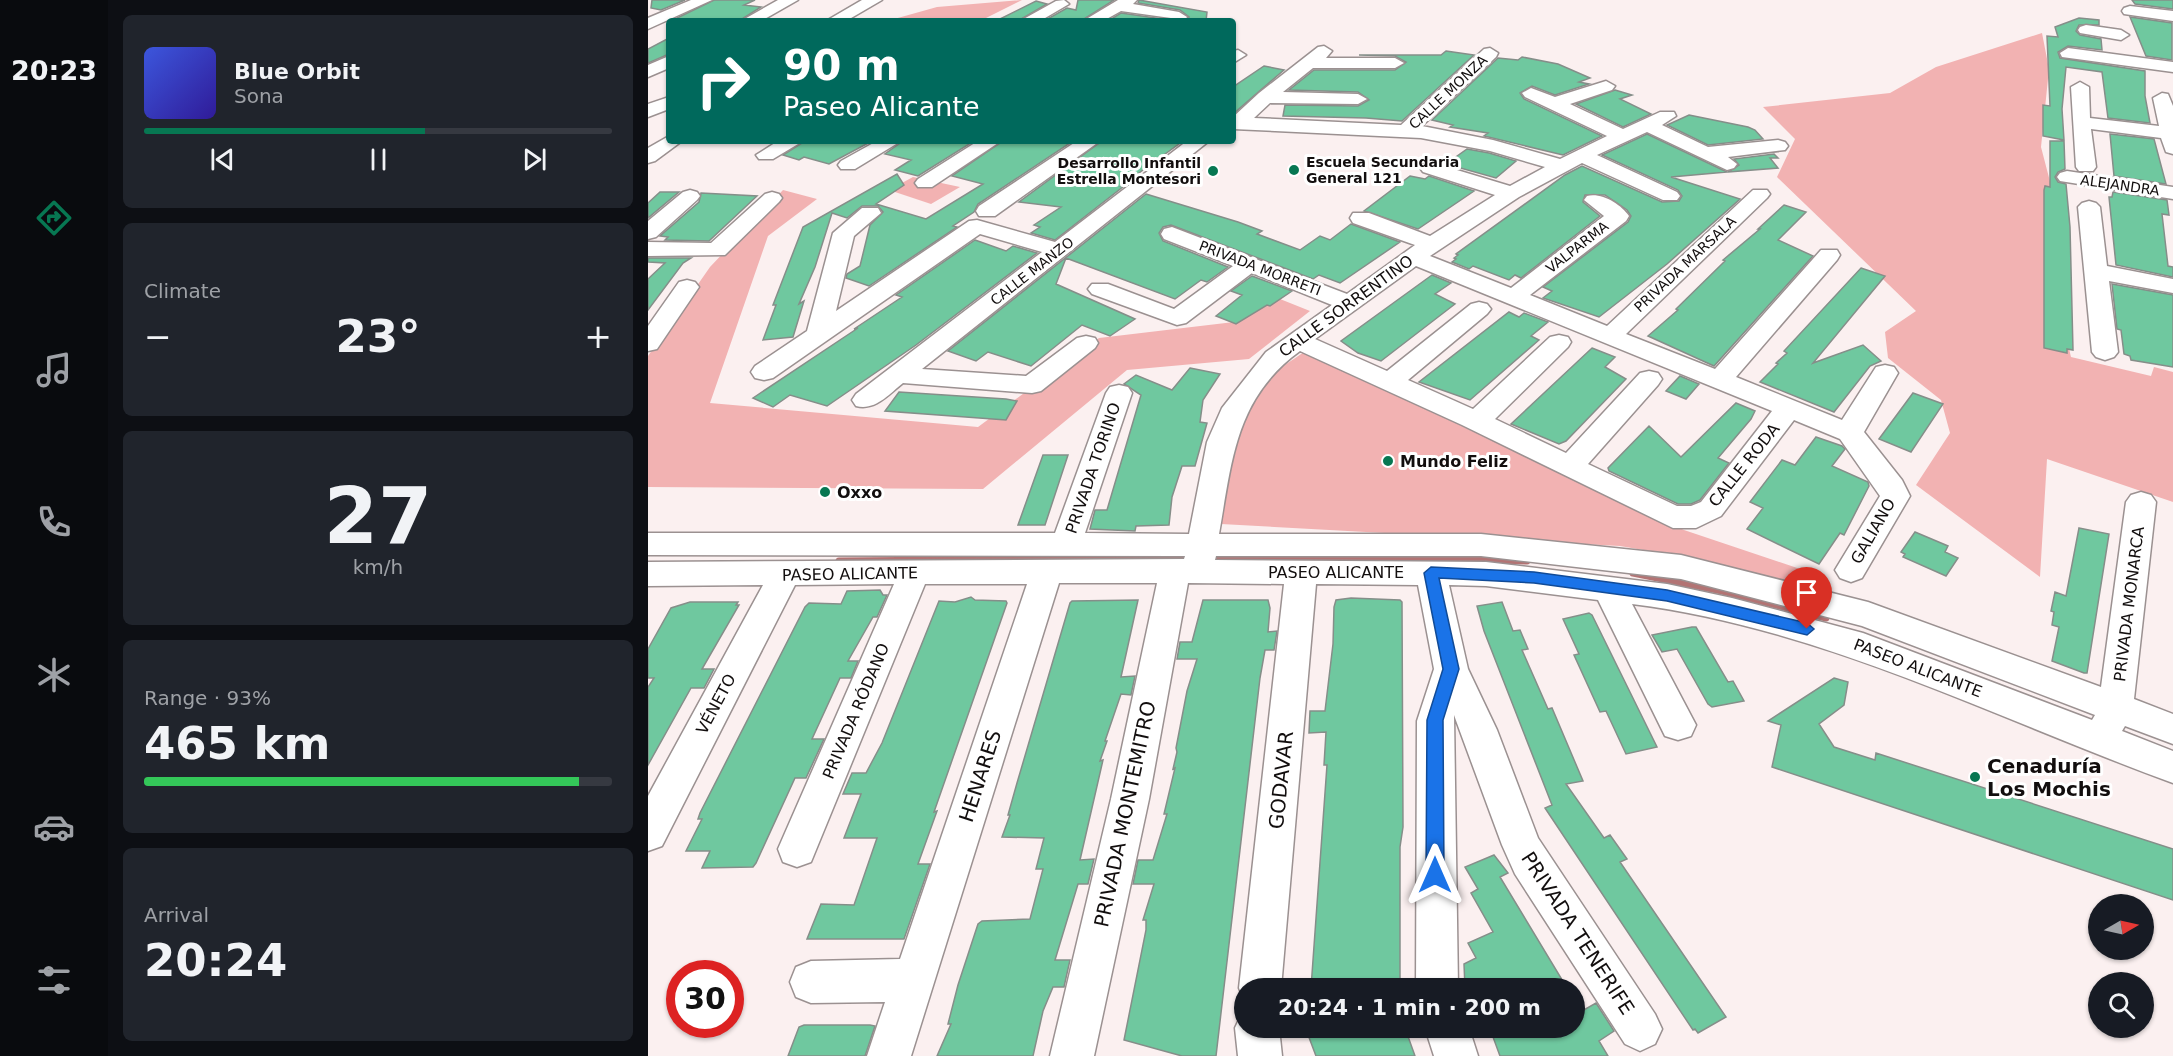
<!DOCTYPE html>
<meta charset="utf-8">
<style>
:root{--surface:#171b24;--page:#20242c;--text:#f1f3f6;--muted:#9ea1a6;--line:#363941;--accent:#077752}
body{margin:0;font-family:"DejaVu Sans",sans-serif;background:var(--page);color:var(--text);height:100vh;display:flex;flex-direction:column;font-size:22px;white-space:nowrap}
*{box-sizing:border-box;margin:0}
p{font-size:20px;color:var(--muted)}
.icon{flex:none;width:33px;height:33px;fill:none;stroke:currentColor;stroke-width:2;stroke-linecap:round;stroke-linejoin:round}
.map{position:relative;flex:1;overflow:hidden}
.side{display:flex;flex-direction:column;gap:15px;padding:15px;background:#0d0f14;width:540px}
.side>*{flex:none}
.banner{position:absolute;left:18px;top:18px;width:570px;height:126px;border-radius:6px;box-shadow:0 2px 4px #0004;background:#00695c;color:#fff;overflow:hidden}
.needle{width:39px;rotate:81deg}
.buttons{position:absolute;left:1440px;top:894px;display:grid;gap:12px}
.buttons a{display:grid;place-items:center;width:66px;height:66px;border-radius:50%;background:var(--surface);box-shadow:0 2px 4px #0004;font-size:30px}
.speed{position:absolute;left:18px;top:960px;display:flex;gap:12px;font-size:30px;font-weight:700;text-align:center}
.speed>*{display:grid;place-content:center;width:78px;height:78px;border-radius:50%;background:var(--surface);box-shadow:0 2px 4px #0004;line-height:1}
.speed .limit{border:9px solid #d22;background:#fff;color:#111}
.pin{position:absolute;display:grid;place-items:center;width:51px;height:51px;color:#fff;margin:-62px -26px;border-radius:50% 50% 50% 0;rotate:-45deg;box-shadow:0 0 6px #0007}
.pin .icon{rotate:45deg}
.me{position:absolute;width:66px;margin:-33px;rotate:0deg;stroke-linejoin:round;filter:drop-shadow(0 0 4px #0008)}
.turn{display:flex;align-items:center;gap:21px;height:126px;padding:0 18px;font-size:27px}
.turn .icon{width:78px;height:78px;stroke-width:2.5}
.turn b{display:block;font-size:42px;line-height:51px}
.big{font-size:45px;font-weight:600;line-height:1.1}
.side .widget{flex:1;display:flex;flex-direction:column;justify-content:center;gap:9px;min-width:0;padding:0 21px;border-radius:9px;background:var(--page)}
.side .dial{align-items:center;gap:0}
.dial b{font-size:78px;line-height:1}
.song{display:flex;align-items:center;gap:18px}
.cover{width:72px;height:72px;border-radius:9px;background:linear-gradient(135deg,hsl(230 70% 55%),hsl(250 70% 35%))}
.played{height:6px;border-radius:3px;background:linear-gradient(90deg,var(--accent) 60%,var(--line) 60%)}
.keys{display:flex;justify-content:space-around;direction:ltr}
.heat{display:flex;justify-content:space-between;align-items:center;font-size:33px;direction:ltr}
.charge{height:9px;border-radius:4px;background:linear-gradient(90deg,#34c759 93%,var(--line) 0)}
.trip{position:absolute;left:586px;top:978px;width:351px;height:60px;border-radius:30px;background:var(--surface);box-shadow:0 2px 4px #0004;font-weight:600;line-height:60px;text-align:center}
main{display:flex;flex:1;min-height:0}
.dock{display:flex;flex-direction:column;width:108px;justify-content:space-around;align-items:center;background:#090b0e;color:var(--muted)}
.dock .icon{width:42px;height:42px}
.dock .on{color:var(--accent)}
.dock b{font-size:27px;color:var(--text)}
.map>svg:first-child{display:block}
</style>
<main>
<nav class="dock">
<b>20:23</b>
<svg class="icon on" aria-label="directions" viewBox="0 0 24 24"><path d="M12 3l9 9-9 9-9-9zM9 14v-3h6M13 9l2 2-2 2"/></svg>
<svg class="icon" aria-label="music" viewBox="0 0 24 24"><path d="M9 18V5l10-2v13"/><circle cx="6" cy="18" r="3"/><circle cx="16" cy="16" r="3"/></svg>
<svg class="icon" aria-label="phone" viewBox="0 0 24 24"><path d="M5 4h4l2 5-3 2q2 4 5 5l2-3 5 2v4C11 20 4 13 5 4z"/></svg>
<svg class="icon" aria-label="climate" viewBox="0 0 24 24"><path d="M12 3v18M4 7l16 10M4 17L20 7"/></svg>
<svg class="icon" aria-label="car" viewBox="0 0 24 24"><path d="M5 17H2v-5l4-1 3-4h7l3 4 3 1v5h-3M9 17h6M6 11h13"/><circle cx="7" cy="17" r="2"/><circle cx="17" cy="17" r="2"/></svg>
<svg class="icon" aria-label="filters" viewBox="0 0 24 24"><path d="M4 7h16M4 17h16"/><circle cx="9" cy="7" r="2"/><circle cx="15" cy="17" r="2"/></svg>
</nav>
<section class="side">
<div class="widget">
<div class="song"><i class="cover"></i><div><b>Blue Orbit</b><p>Sona</p></div></div>
<div class="played"></div>
<div class="keys"><svg class="icon" aria-label="previous" viewBox="0 0 24 24"><path d="M18 5L8 12l10 7zM5 5v14"/></svg><svg class="icon" aria-label="pause" viewBox="0 0 24 24"><path d="M8 5v14M16 5v14"/></svg><svg class="icon" aria-label="next" viewBox="0 0 24 24"><path d="M6 5l10 7-10 7zM19 5v14"/></svg></div>
</div>
<div class="widget"><p>Climate</p>
<div class="heat"><a>−</a><b class="big">23°</b><a>+</a></div>
</div>
<div class="widget dial"><b>27</b><p>km/h</p></div>
<div class="widget"><p>Range · 93%</p><b class="big">465 km</b><div class="charge"></div></div>
<div class="widget"><p>Arrival</p><b class="big">20:24</b></div>
</section>
<div class="map">
<svg width="1525" height="1056" viewBox="0 0 1525 1056">
<rect width="100%" height="100%" fill="#fbf0f0"/>
<path fill="#f2b2b2" d="M374,0L332,21H239L289,7Z
M1394,33L1401,69L1393,147L1405,193L1415,324L1423,357L1503,376L1506,367L1525,372V502L1399,459L1392,577L1268,485L1302,433L1293,400L1240,358L1237,332L1268,311L1129,177L1147,139L1115,107L1242,93L1288,67Z
M265,177L312,187L283,204L241,190Z
M135,190L169,199L120,236L62,403L330,427L451,338L586,322L632,299L662,311L601,359L479,370L335,489L0,487V356L62,267Z
M656,352L1036,530L1179,578L1170,594L1048,559L972,546L573,524C581,485 589,407 618,379C629,369 644,361 656,352Z"/>
<g fill="none" stroke-linecap="round" stroke-linejoin="round">
<path stroke="#b27474" stroke-width="7" d="M560,558L725,557L879,561
M191,561L543,558
M985,573L1074,591L1178,618"/>
</g>
<path fill="#6fc89f" stroke="#858e89" stroke-width="1.5" d="M4,0H37L13,10L3,8Z
M66,0H107L96,5L113,7L91,21H23Z
M430,0H466L433,21H396L419,8L428,10Z
M491,0L559,12L558,21H539L541,17L532,10L490,3Z
M1484,0H1525V9L1487,4Z
M388,1L399,4L370,21H348Z
M473,13L528,21H460Z
M1482,17L1524,23V60L1498,56Z
M1431,18L1451,20V25H1431L1428,31L1432,35L1453,39L1454,50L1420,46L1410,52L1412,58L1497,71V96L1502,123L1460,118L1454,72L1418,67L1414,109L1416,140L1395,136V105L1402,106L1399,36L1410,37L1407,27Z
M21,38V54L0,63V49Z
M798,51L826,55L754,121L718,118L635,116L637,105L710,106L721,100L710,92L641,90L666,70H747L758,62L747,56L711,55H793Z
M874,57L910,64L942,78L931,82L941,84L907,95L884,86L872,93L876,99L954,136L915,155L836,136L840,133L802,127L805,125L784,120L850,58L870,60Z
M616,66L636,70L585,114V87Z
M967,90L984,95L972,99L1003,114L975,127L928,104Z
M1041,115L1100,127L1107,130L1115,139L1060,145L1019,125Z
M999,134L1079,172L1023,177L1092,199L1019,264L951,317L895,298L904,291L895,287L980,222L983,216L979,210L957,195H937L935,202L952,216L873,278L867,275L861,280L825,266L821,269L804,262L808,259L806,258L810,255L808,254L917,175L934,166L1014,202L1031,201L1034,196L1030,190L954,155Z
M1462,134L1506,139L1518,184L1466,176Z
M157,141H224L181,164L156,157L151,160L135,155Z
M255,141H326L270,176L247,170L263,160L237,154Z
M355,141H425L330,204L326,212L305,226L309,227L221,286L198,278L199,274L212,266L222,225L235,212L230,206H214L199,218L184,213L167,267L151,304L156,301L145,337L115,340L128,305H125L155,227L249,174L256,185L228,204L278,219L335,184L304,176Z
M454,141H535L473,186H476L407,240L383,233L392,227L386,225L413,207L371,202Z
M1402,141H1416L1417,169L1410,172L1407,177L1410,182L1418,184L1422,227L1425,350L1419,349V353L1396,348V190L1397,186L1402,187Z
M819,149L841,153L868,161L848,178L798,164Z
M1126,154L1130,158H1122L1130,168L1080,172L1091,165L1086,159Z
M762,176L777,179L781,176L826,191L770,229L716,211Z
M12,192H31L0,218V203Z
M1465,192L1519,200L1521,215L1514,214L1520,266L1525,267V277L1468,265L1461,197H1464Z
M53,193L109,196L61,241L17,240L20,237L12,236L51,202Z
M498,194L590,222L614,231L609,234L652,250L672,236L682,240L703,224L752,242L692,283L671,275L665,279L523,225L515,227L511,233L515,241L580,267L559,282L553,280L527,299L418,258L408,284L487,319L462,336L434,325L383,366L340,352L328,361L300,351Z
M1136,205L1158,212L1130,240L1165,256L1066,366L1000,336L1030,310L1028,309L1077,261L1075,260L1112,229H1110Z
M327,240L358,251L365,246L389,253L268,345L179,406L142,395L125,407L105,398L210,328L206,329L254,297L248,295Z
M0,258H43L35,263L0,310V279L17,263L0,262Z
M1213,268L1237,276L1165,363L1215,345L1233,361L1222,366L1186,412L1112,382L1130,364L1128,363L1139,353L1136,351Z
M784,275L803,283L787,294L807,304L733,361L710,353L693,341Z
M604,276L644,291L622,306L619,305L588,324L568,316L594,295L583,291Z
M1464,284L1525,295V367L1483,360L1482,356L1476,354L1473,330L1469,329Z
M861,312L871,317L876,313L900,322L883,336L891,340L822,400L771,382Z
M944,348L967,357L957,367L978,379L918,441L911,444L863,424Z
M542,368L572,374L555,400L552,422L559,423L547,466H534L524,497L521,525L488,526L487,531L442,529L447,510H459L493,395L476,384L488,375L524,390Z
M1032,376L1051,384L1038,399L1018,391Z
M251,392L358,399L369,401L358,420L237,411Z
M1265,393L1295,404L1263,452L1231,439Z
M1088,403L1107,411L1103,419L1070,458L1081,463L1052,500L1043,504H1030L961,471L960,468L1001,426L1033,457Z
M1168,437L1194,446L1197,449L1184,466L1220,482L1221,486L1196,535L1192,533L1171,564L1099,529L1115,508L1102,502L1134,460L1147,465Z
M395,455H420L397,525H370Z
M1431,528L1461,534L1439,673H1436L1404,661L1411,627L1404,625L1406,612L1403,611L1407,592L1418,596Z
M1267,532L1300,546L1297,552L1310,558L1298,576L1255,557L1257,554L1253,552Z
M232,590L235,595H239L229,617H225L200,661H210L203,678H192L164,739H176L158,778H147L108,863L105,867L54,868L62,851H38L54,819H50L52,813L157,607L161,603L193,604L199,591Z
M323,597L327,600L358,601L359,603L286,812L289,811L270,864H282L256,939H159L173,904L206,905L229,838H196L213,794H195L204,773H218L234,743L291,601L307,602Z
M703,598L752,600L754,602L755,827L752,847V988H663L679,765H676L678,732L661,733L662,711H677L685,644L686,607L688,600Z
M490,600L473,677L487,676L483,695L473,694L457,741H459L452,761L455,760L432,860L446,859L440,884H430L407,960H422L416,987H405L395,1011L385,1056H289L303,1024H300L310,985L330,924L334,921L382,919L395,869H388L396,838L354,837L362,815H360L369,783L422,603L424,601Z
M555,600H620L622,608L620,632L629,631L626,650H617L612,678L568,1056H534L476,1040L498,930V920H495L506,884H485L490,860H505L519,814H516L527,768L525,769L529,752L528,748L539,691L549,659H529L532,642H544Z
M42,602H90L88,605H91L54,669H66L56,688H43L0,765V687L6,678H0V649L23,608Z
M854,602L865,631L872,630L880,649L874,650L900,709L904,708L935,781L918,784L956,838L962,835L979,859L972,862L1078,1017L1050,1033L1047,1029L1045,1030L897,808L904,805L836,631L829,606Z
M941,613L944,615L1009,747L978,754L958,711L952,712L926,655L931,654L915,619Z
M1044,627H1048L1080,682L1085,681L1096,701L1064,707L1060,704L1029,649L1014,652L1004,635Z
M1186,678L1200,682L1196,705L1171,724L1186,747L1227,760L1228,753L1525,849V900L1124,767L1133,725L1120,721Z
M846,855L860,873L852,877L919,988H817L816,964L828,958L820,943L845,932L823,893L830,889L817,867Z
M948,1003L966,1031L951,1041L960,1056H852L845,1037L866,1028H890L894,1034L905,1028H927V1015Z
M156,1025H222L227,1026L217,1056H140L151,1027Z
M666,1028H757L767,1056H668L659,1032Z"/>
<g fill="none" stroke-linecap="round" stroke-linejoin="round">
<g stroke="#9b9191" stroke-width="3">
<path id="minor" d="M43,0H64L0,29V18Z
M130,0H150L113,21H93Z
M214,0H234L198,21H178Z
M470,0H489L485,4L531,12L539,17L537,20L473,11L455,21H435Z
M408,1L416,0L421,4L392,21H372Z
M1482,6L1525,11V21L1476,14L1474,11L1476,8Z
M1438,25L1473,30L1481,35L1473,40L1432,33L1430,30L1432,27Z
M676,46L684,51L678,58H747L756,63L747,68H665L635,92L710,94L719,99L710,104L622,103L606,118L753,125L836,49L842,48L850,53L848,57L774,126L845,140L912,159L959,136L877,97L874,93L883,88L907,97L958,81L967,86L964,90L922,104L975,129L1012,112H1026L1028,116L1014,125L1060,147L1130,140L1137,142L1140,146L1137,150L1080,157L1089,164L1086,168L1079,170L999,132L949,155L1029,192L1032,196L1029,200H1015L934,163L871,197L782,256L863,288L956,216L936,200L939,196C953,192 973,204 981,216L978,221L882,295L959,326L1105,190H1119L1122,194L1119,198L978,334L1067,369L1173,250H1189L1192,255L1189,260L1088,377L1194,420L1228,367L1237,365L1246,367L1250,373L1216,432L1254,480L1262,496L1214,578L1203,582L1192,578L1187,570L1232,496L1192,439L1146,420L1073,516L1048,528H1025L814,425L652,351C587,398 584,461 571,534H833L1033,555L1220,602L1453,687L1478,502L1483,495L1493,492L1503,495L1508,502L1486,699L1525,714V744L1477,726L1474,731L1525,751V783C1346,718 1175,628 984,604L1048,725L1043,736L1030,740L1017,736L950,600L838,586L801,585L820,669L849,730L890,838L1007,1014L1014,1029L1007,1044L992,1051L977,1044L867,874L854,845L806,715L810,988H768L769,721L786,669L770,585L668,584L633,988H597V1003L591,988L636,584L540,583L501,799L446,1056H402L463,799L509,583H411L263,1056H219L237,1002L163,1003L148,997L142,982L148,967L163,961L252,959L379,584H277L163,862L149,867L135,862L130,849L246,584L147,585L14,846L0,851V796L115,585L0,586V562L536,559L537,556L0,555V533H407L458,393L462,387L471,385L480,387L484,393L437,533L541,534L559,442L574,408L618,352L684,305L604,273L538,323L529,325L444,294L440,289L444,284H460L526,309L585,266L516,239L513,234L516,229L524,227L699,294L767,245L705,223L702,218L705,213H721L782,236L847,195L775,172L772,168L775,164H789L862,186L897,167L842,151L773,138L585,129V117L611,93L670,47ZM768,266L1124,411L1053,502L1043,506H1029L940,464L1010,385L1014,379L1010,373L1001,371L992,373L918,453L847,419L920,347L923,342L920,337L911,335L902,337L825,409L760,380L839,314L843,309L839,304L831,302L823,304L739,371L667,339ZM568,556H833L1033,579L1214,626L1447,715L1444,720L1215,633L1084,598L1019,584L838,562L567,560Z
M1420,48L1525,62V72L1414,57L1412,53Z
M590,50L598,55L585,63V51Z
M21,56V68L0,77V65Z
M1432,82L1441,87L1442,118L1511,126L1505,98L1514,93L1520,94L1525,106V154L1518,152L1513,138L1443,129L1448,167L1445,171H1431L1428,167L1423,87Z
M21,97V109L0,117V104Z
M21,136V141H34L7,161L0,163V148Z
M130,141H155L125,159H111L108,155Z
M229,141H253L207,169H193L190,165L193,161Z
M330,141H353L284,187H270L267,183L270,179Z
M429,141H452L347,216H331L328,211L331,206Z
M539,141H561L274,369L378,376L429,338L438,336L447,338L450,343L447,348L393,391L384,393L255,383C240,395 227,411 208,406L204,400L208,394L394,252L332,234L125,378L116,380L107,378L103,372L107,366L159,331L185,233L214,208H230L233,213L206,236L188,311L321,221L329,220L407,242Z
M1419,171L1525,187V199L1412,181L1409,177L1412,173Z
M42,190L49,192L52,196L49,200L8,237L0,239V221L35,192Z
M124,192L131,194L134,198L131,202L77,255L0,256V242L63,243L117,194Z
M1441,201L1448,203L1452,207L1459,266L1525,279V293L1461,281L1470,352L1466,357L1457,360L1448,357L1444,352L1430,207L1434,203Z
M39,280L47,282L51,287L9,349L0,351V326L31,282Z
M597,1011V1028H631L634,1056H590L587,1028L594,1013Z
M777,1028H821L830,1056H786Z"/>
</g>
<use href="#minor" fill="#fff" fill-rule="evenodd"/>
</g>
<path fill="#1a73e8" stroke="#114b97" stroke-width="1.5" d="M783,567L886,572L1019,590L1159,623L1166,629L1159,635L1019,601L886,583L791,578L811,669L795,720L796,875L794,881L787,884L781,881L778,875L779,720L795,669L776,573Z"/>
<g fill="#077752" stroke="#fff" stroke-width="2">
<circle cx="646" cy="170" r="6"/>
<circle cx="565" cy="171" r="6"/>
<circle cx="740" cy="461" r="6"/>
<circle cx="177" cy="492" r="6"/>
<circle cx="1327" cy="777" r="6"/>
</g>
<g text-anchor="middle" dominant-baseline="central" stroke-width="6" stroke-linejoin="round" paint-order="stroke">
<g font-size="14" fill="#120e0e" stroke="#fff">
<text transform="translate(800 92) rotate(-43)">CALLE MONZA</text>
<text transform="translate(1472 185) rotate(8)">ALEJANDRA</text>
<text transform="translate(929 247) rotate(-38)">VALPARMA</text>
<text transform="translate(1037 264) rotate(-43)">PRIVADA MARSALA</text>
<text transform="translate(612 268) rotate(21)">PRIVADA MORRETI</text>
<text transform="translate(384 271) rotate(-38)">CALLE MANZO</text>
</g>
<g font-size="14" font-weight="bold" fill="#120e0e" stroke="#fff" text-anchor="start">
<text x="658" y="162">Escuela Secundaria<tspan x="658" dy="16">General 121</tspan></text>
<text x="553" y="163" text-anchor="end">Desarrollo Infantil<tspan x="553" dy="16">Estrella Montesori</tspan></text>
</g>
<g font-size="16" fill="#120e0e" stroke="#fff">
<text transform="translate(698 306) rotate(-36)">CALLE SORRENTINO</text>
<text transform="translate(1096 465) rotate(-51)">CALLE RODA</text>
<text transform="translate(445 468) rotate(-71)">PRIVADA TORINO</text>
<text transform="translate(1225 531) rotate(-60)">GALIANO</text>
<text x="688" y="572">PASEO ALICANTE</text>
<text transform="translate(202 574) rotate(-1)">PASEO ALICANTE</text>
<text transform="translate(1481 604) rotate(-83)">PRIVADA MONARCA</text>
<text transform="translate(1270 668) rotate(21)">PASEO ALICANTE</text>
<text transform="translate(68 704) rotate(-62)">VÉNETO</text>
<text transform="translate(208 711) rotate(-67)">PRIVADA RÓDANO</text>
</g>
<g font-size="16" font-weight="bold" fill="#120e0e" stroke="#fff" text-anchor="start">
<text x="752" y="461">Mundo Feliz</text>
<text x="189" y="492">Oxxo</text>
</g>
<g font-size="20" font-weight="bold" fill="#120e0e" stroke="#fff" text-anchor="start">
<text x="1339" y="766">Cenaduría<tspan x="1339" dy="23">Los Mochis</tspan></text>
</g>
<g font-size="20" fill="#120e0e" stroke="#fff">
<text transform="translate(332 776) rotate(-72)">HENARES</text>
<text transform="translate(633 780) rotate(-84)">GODAVAR</text>
<text transform="translate(477 814) rotate(-78)">PRIVADA MONTEMITRO</text>
<text transform="translate(930 933) rotate(57)">PRIVADA TENERIFE</text>
</g>
</g>
</svg>
<div class="buttons">
<a><svg class="needle" viewBox="-14 -14 28 28"><path d="M0-13l5 13h-10z" fill="#e53935"/><path d="M0 13l5-13h-10z" fill="#9ea1a6"/></svg></a>
<a><svg class="icon" aria-label="search" viewBox="0 0 24 24"><circle cx="10" cy="10" r="6"/><path d="M15 15l6 6"/></svg></a>
</div>
<div class="speed"><div class="limit">30</div></div>
<div class="pin" style="left:1159px;top:629px;background:#d93025"><svg class="icon" aria-label="arrive" viewBox="0 0 24 24"><path d="M6 21V4h12l-3 4 3 4H6"/></svg></div>
<svg class="me" style="left:787px;top:875px" viewBox="-20 -20 40 40"><path d="M0-17L14 15 0 8-14 15z" fill="#1a73e8" stroke="#fff" stroke-width="4"/></svg>
<div class="trip">20:24 · 1 min · 200 m</div>
<div class="banner">
<div class="turn"><svg class="icon" aria-label="right" viewBox="0 0 24 24"><path d="M7 20v-9h11M14 6l5 5-5 5"/></svg><div><b>90 m</b>Paseo Alicante</div></div>
</div>
</div>
</main>
